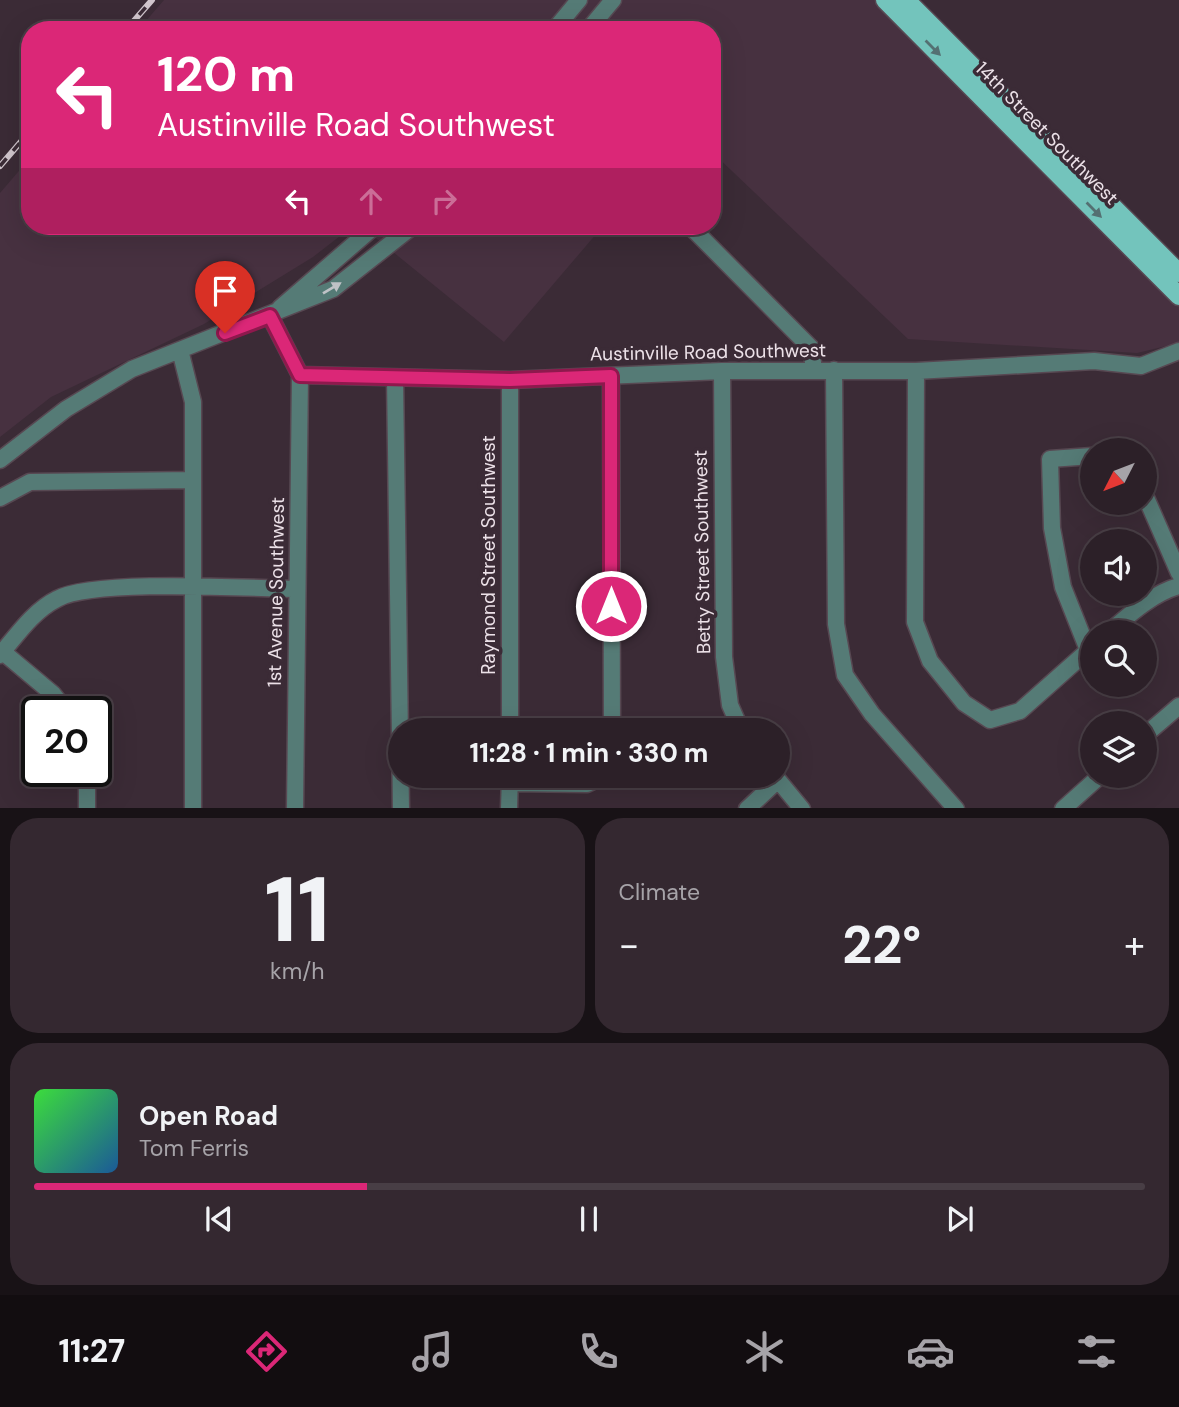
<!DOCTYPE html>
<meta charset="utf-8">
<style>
:root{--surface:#2c2028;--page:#342830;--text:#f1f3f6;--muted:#a6a3a8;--line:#483e45;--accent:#db2777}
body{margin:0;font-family:"DM Sans",sans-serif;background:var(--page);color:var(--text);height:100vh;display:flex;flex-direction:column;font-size:26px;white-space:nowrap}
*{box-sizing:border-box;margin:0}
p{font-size:23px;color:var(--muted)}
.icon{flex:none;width:38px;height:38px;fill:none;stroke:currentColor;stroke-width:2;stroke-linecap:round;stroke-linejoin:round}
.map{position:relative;height:808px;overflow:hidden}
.sheet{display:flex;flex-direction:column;gap:10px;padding:10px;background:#181216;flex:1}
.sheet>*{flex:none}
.guide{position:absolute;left:21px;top:21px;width:700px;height:214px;border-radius:28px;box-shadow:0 7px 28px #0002,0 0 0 2px var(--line);background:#db2777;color:#fff;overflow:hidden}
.needle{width:46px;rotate:228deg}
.buttons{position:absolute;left:1080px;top:438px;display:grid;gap:14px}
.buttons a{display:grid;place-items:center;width:77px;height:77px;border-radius:50%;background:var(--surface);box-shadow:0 7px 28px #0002,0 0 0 2px var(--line);font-size:35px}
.speed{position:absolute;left:21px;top:696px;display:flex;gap:14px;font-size:35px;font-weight:700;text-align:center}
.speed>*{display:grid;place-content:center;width:91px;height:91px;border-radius:50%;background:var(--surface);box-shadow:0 7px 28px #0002,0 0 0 2px var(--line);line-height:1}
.speed .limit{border:4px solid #111;border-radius:10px;background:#fff;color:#111}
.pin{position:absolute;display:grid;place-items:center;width:60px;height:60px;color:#fff;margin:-72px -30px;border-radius:50% 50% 50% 0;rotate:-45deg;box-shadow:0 0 7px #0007}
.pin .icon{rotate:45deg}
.me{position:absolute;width:77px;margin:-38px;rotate:0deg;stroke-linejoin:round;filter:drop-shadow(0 0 5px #0008)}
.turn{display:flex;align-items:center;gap:24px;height:147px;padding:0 21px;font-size:32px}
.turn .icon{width:91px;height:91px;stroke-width:2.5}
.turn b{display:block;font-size:49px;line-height:60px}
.lanes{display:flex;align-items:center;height:66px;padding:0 21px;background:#0003;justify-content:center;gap:35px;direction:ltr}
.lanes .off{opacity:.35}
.big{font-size:52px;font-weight:800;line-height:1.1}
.sheet .tile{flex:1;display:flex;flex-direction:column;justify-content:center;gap:10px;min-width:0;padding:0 24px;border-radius:28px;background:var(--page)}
.sheet .dial{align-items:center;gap:0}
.dial b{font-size:91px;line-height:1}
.song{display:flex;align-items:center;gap:21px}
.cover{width:84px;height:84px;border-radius:10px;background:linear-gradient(135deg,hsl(120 70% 55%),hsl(210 70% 35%))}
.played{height:7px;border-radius:4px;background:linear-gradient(90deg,var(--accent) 30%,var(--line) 30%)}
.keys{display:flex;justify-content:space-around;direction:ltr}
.heat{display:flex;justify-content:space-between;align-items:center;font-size:38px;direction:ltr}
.sheet .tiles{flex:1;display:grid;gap:10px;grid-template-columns:1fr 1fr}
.tile:last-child{grid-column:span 2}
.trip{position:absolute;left:388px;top:718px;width:402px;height:70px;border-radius:35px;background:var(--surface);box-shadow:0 7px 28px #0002,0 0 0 2px var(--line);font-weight:800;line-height:70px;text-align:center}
.dock{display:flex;height:112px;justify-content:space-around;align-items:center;background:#120d10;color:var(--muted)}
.dock .icon{width:49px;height:49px}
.dock .on{color:var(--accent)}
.dock b{font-size:32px;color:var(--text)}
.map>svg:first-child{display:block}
</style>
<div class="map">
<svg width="1179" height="809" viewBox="0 0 1179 809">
<rect width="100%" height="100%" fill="#3b2b36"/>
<path fill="#473140" d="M164,0H876L1179,306V343L1137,353L908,339L712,152V30H138Z
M30,158V226H353L313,257L204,324L51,397L0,437V193Z
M361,226H603L504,342Z"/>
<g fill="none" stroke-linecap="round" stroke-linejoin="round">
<g stroke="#574852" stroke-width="19">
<path id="minor" d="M554,30L579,0
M588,30L613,0
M690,226L811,348L814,370
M280,308L375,226
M270,316L300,375L295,809
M180,350L193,402V809
M834,370L836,624L845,675L872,714L956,809
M722,371L724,657L730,705L741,730
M916,371L915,622L930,661L964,703L990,720L1020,711L1092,647
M300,375L510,380L722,371H916L1094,361L1141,366L1179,351
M611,376L612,730
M395,378L401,809
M510,380V730
M0,460L66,409L132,369L333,289L413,226
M1144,493L1179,573
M0,498L30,482L193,480
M1109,632C1129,615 1153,593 1179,586
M1088,650L1063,587L1052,528L1050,459L1092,456
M3,652L53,694L67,712
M0,655C17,635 33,611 57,599C92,579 248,588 297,589
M1144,736L1179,706
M774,775L802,809
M510,783L587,784L606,775
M87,809V772
M509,809L510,775
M747,809L778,780
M1063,809L1101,775"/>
</g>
<g stroke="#574852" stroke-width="21">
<path id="major" d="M885,0L1179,296
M906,0L1179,273"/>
</g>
<use href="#minor" stroke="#557b76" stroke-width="16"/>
<use href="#major" stroke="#73c4bc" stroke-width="18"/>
<g stroke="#d0c5cc" stroke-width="6">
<path id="rail" d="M126,30L152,0
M0,166L30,131"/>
</g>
<use href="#rail" stroke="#3b2b36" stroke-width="3.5" stroke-dasharray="10" stroke-linecap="butt"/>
</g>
<defs><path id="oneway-solid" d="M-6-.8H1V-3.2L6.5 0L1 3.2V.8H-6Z" transform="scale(1.75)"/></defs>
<g fill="#547072">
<use href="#oneway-solid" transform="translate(933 48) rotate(45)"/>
<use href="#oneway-solid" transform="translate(1094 210) rotate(45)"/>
</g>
<use fill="#bfc2c6" href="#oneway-solid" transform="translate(332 288) rotate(-31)"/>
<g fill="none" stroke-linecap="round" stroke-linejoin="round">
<g stroke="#8e194d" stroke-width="18">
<path id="route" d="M225,333L270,316L300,375L510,380L611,376V606"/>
</g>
<use href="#route" stroke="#db2777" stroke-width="12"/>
</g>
<g text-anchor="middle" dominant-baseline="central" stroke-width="7" stroke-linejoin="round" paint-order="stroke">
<g font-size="19" fill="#ece1e8" stroke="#3b2b36">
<text transform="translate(1047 133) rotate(45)">14th Street Southwest</text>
<text transform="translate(708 352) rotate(-1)">Austinville Road Southwest</text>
<text transform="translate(702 552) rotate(-91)">Betty Street Southwest</text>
<text transform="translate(488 555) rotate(-90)">Raymond Street Southwest</text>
<text transform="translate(276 592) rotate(-89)">1st Avenue Southwest</text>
</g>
</g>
</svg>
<div class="buttons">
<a><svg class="needle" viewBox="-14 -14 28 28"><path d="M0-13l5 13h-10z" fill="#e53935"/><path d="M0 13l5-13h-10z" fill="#a6a3a8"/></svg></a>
<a><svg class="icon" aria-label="sound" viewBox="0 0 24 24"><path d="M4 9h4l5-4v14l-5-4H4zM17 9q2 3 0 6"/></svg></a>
<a><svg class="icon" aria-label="search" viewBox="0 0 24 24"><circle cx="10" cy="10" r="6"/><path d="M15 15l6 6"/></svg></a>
<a><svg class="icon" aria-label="layers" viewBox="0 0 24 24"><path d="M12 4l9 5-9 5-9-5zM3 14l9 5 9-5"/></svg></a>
</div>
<div class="speed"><div class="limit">20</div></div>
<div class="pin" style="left:225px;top:333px;background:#d93025"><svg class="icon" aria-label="arrive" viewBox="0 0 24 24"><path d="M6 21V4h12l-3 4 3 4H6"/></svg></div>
<svg class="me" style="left:611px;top:606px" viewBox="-20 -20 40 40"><circle r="17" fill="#db2777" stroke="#fff" stroke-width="3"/><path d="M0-11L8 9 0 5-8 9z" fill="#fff"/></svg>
<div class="trip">11:28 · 1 min · 330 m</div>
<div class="guide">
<div class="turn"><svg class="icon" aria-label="left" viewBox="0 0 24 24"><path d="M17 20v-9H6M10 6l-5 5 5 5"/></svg><div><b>120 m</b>Austinville Road Southwest</div></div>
<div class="lanes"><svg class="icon" aria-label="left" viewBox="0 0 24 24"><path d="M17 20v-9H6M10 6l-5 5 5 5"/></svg><svg class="icon off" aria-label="ahead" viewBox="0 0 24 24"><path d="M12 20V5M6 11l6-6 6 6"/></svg><svg class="icon off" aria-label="right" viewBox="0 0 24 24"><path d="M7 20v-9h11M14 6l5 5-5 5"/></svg></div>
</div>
</div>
<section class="sheet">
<div class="tiles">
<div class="tile dial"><b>11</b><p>km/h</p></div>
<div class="tile"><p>Climate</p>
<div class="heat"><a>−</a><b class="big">22°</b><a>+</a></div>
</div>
<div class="tile">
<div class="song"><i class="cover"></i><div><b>Open Road</b><p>Tom Ferris</p></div></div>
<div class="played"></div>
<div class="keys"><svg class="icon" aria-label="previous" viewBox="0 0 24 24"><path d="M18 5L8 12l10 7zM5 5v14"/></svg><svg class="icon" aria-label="pause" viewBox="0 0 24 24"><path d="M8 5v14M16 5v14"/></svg><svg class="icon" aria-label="next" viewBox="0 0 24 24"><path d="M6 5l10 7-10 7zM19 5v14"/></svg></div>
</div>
</div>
</section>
<nav class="dock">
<b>11:27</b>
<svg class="icon on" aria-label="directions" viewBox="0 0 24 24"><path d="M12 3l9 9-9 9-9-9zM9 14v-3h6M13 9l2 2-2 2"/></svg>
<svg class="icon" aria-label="music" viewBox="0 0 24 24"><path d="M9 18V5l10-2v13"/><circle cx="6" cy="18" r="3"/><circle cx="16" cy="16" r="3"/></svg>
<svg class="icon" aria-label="phone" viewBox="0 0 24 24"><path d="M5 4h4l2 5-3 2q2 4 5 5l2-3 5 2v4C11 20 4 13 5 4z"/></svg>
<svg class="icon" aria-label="climate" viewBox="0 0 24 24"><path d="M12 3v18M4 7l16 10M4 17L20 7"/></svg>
<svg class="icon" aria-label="car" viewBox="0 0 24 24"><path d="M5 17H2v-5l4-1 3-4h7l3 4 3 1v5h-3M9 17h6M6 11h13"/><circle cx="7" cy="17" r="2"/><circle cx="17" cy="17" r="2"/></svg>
<svg class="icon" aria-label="filters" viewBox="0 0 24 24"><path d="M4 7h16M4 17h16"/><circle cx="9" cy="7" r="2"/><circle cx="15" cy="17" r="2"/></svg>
</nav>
